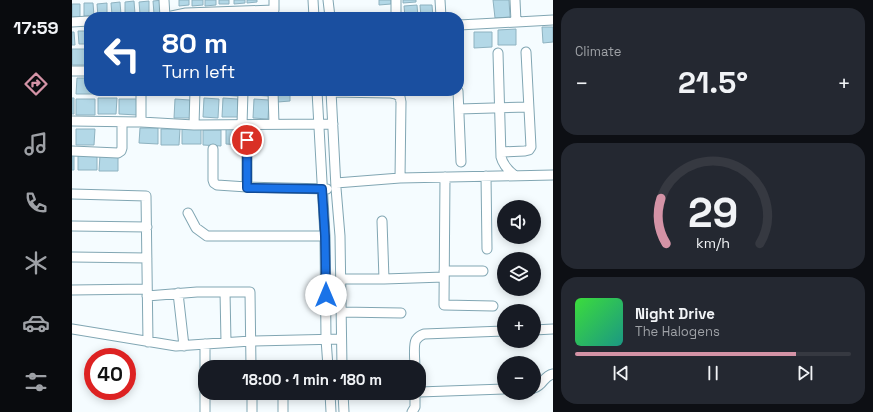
<!DOCTYPE html>
<meta charset="utf-8">
<style>
:root{--surface:#171b24;--page:#242831;--text:#f1f3f6;--muted:#9ea1a6;--line:#363941;--accent:#d493a6}
body{margin:0;font-family:"Space Grotesk",sans-serif;background:var(--page);color:var(--text);height:100vh;display:flex;flex-direction:column;font-size:15px;white-space:nowrap}
*{box-sizing:border-box;margin:0}
p{font-size:13px;color:var(--muted)}
.icon{flex:none;width:22px;height:22px;fill:none;stroke:currentColor;stroke-width:2;stroke-linecap:round;stroke-linejoin:round}
.map{position:relative;flex:1;overflow:hidden}
.details{display:flex;flex-direction:column;gap:8px;padding:8px;background:#0d0f14;width:320px}
.details>*{flex:none}
.top-card{position:absolute;left:12px;top:12px;width:380px;height:84px;border-radius:16px;box-shadow:0 2px 10px #0003;background:#1a4fa0;color:#fff;overflow:hidden}
.fabs{position:absolute;left:425px;top:200px;display:grid;gap:8px}
.fabs a{display:grid;place-items:center;width:44px;height:44px;border-radius:50%;background:var(--surface);box-shadow:0 2px 10px #0003;font-size:20px}
.speed{position:absolute;left:12px;top:348px;display:flex;gap:8px;font-size:20px;font-weight:700;text-align:center}
.speed>*{display:grid;place-content:center;width:52px;height:52px;border-radius:50%;background:var(--surface);box-shadow:0 2px 10px #0003;line-height:1}
.speed .limit{border:6px solid #d22;background:#fff;color:#111}
.pin{position:absolute;display:grid;place-items:center;width:34px;height:34px;color:#fff;margin:-17px;border:2px solid #fff;border-radius:50%;box-shadow:0 1px 4px #0007}
.me{position:absolute;width:44px;margin:-22px;rotate:0deg;stroke-linejoin:round;filter:drop-shadow(0 0 3px #0008)}
.turn{display:flex;align-items:center;gap:14px;height:84px;padding:0 12px;font-size:18px}
.turn .icon{width:52px;height:52px;stroke-width:2.5}
.turn b{display:block;font-size:28px;line-height:34px}
.big{font-size:30px;font-weight:700;line-height:1.1}
.details .card{flex:1;display:flex;flex-direction:column;justify-content:center;gap:6px;min-width:0;padding:0 14px;border-radius:16px;background:var(--page)}
.details .dial{align-items:center;gap:0}
.dial svg{height:104px;overflow:visible;fill:none;stroke:var(--line);stroke-width:7;stroke-linecap:round;text-anchor:middle}
.dial text{fill:var(--text);stroke:none}
.song{display:flex;align-items:center;gap:12px}
.cover{width:48px;height:48px;border-radius:6px;background:linear-gradient(135deg,hsl(120 70% 55%),hsl(170 70% 35%))}
.played{height:4px;border-radius:2px;background:linear-gradient(90deg,var(--accent) 80%,var(--line) 80%)}
.keys{display:flex;justify-content:space-around;direction:ltr}
.heat{display:flex;justify-content:space-between;align-items:center;font-size:22px;direction:ltr}
.trip{position:absolute;left:126px;top:360px;width:228px;height:40px;border-radius:16px;background:var(--surface);box-shadow:0 2px 10px #0003;font-weight:700;line-height:40px;text-align:center}
main{display:flex;flex:1;min-height:0}
.tab-bar{display:flex;flex-direction:column;width:72px;justify-content:space-around;align-items:center;background:#090b0e;color:var(--muted)}
.tab-bar .icon{width:28px;height:28px}
.tab-bar .selected{color:var(--accent)}
.tab-bar b{font-size:18px;color:var(--text)}
.map>svg:first-child{display:block}
</style>
<main>
<nav class="tab-bar">
<b>17:59</b>
<svg class="icon selected" aria-label="directions" viewBox="0 0 24 24"><path d="M12 3l9 9-9 9-9-9zM9 14v-3h6M13 9l2 2-2 2"/></svg>
<svg class="icon" aria-label="music" viewBox="0 0 24 24"><path d="M9 18V5l10-2v13"/><circle cx="6" cy="18" r="3"/><circle cx="16" cy="16" r="3"/></svg>
<svg class="icon" aria-label="phone" viewBox="0 0 24 24"><path d="M5 4h4l2 5-3 2q2 4 5 5l2-3 5 2v4C11 20 4 13 5 4z"/></svg>
<svg class="icon" aria-label="climate" viewBox="0 0 24 24"><path d="M12 3v18M4 7l16 10M4 17L20 7"/></svg>
<svg class="icon" aria-label="car" viewBox="0 0 24 24"><path d="M5 17H2v-5l4-1 3-4h7l3 4 3 1v5h-3M9 17h6M6 11h13"/><circle cx="7" cy="17" r="2"/><circle cx="17" cy="17" r="2"/></svg>
<svg class="icon" aria-label="filters" viewBox="0 0 24 24"><path d="M4 7h16M4 17h16"/><circle cx="9" cy="7" r="2"/><circle cx="15" cy="17" r="2"/></svg>
</nav>
<div class="map">
<svg width="481" height="412" viewBox="0 0 481 412">
<rect width="100%" height="100%" fill="#f5fcff"/>
<path fill="#b3d8e7" stroke="#8eb2c0" d="M91,0V13L82,14L81,1Z
M107,0H117V5L107,6Z
M120,0H131V5L120,6Z
M133,0H144V5L133,6Z
M147,0H157V4H147Z
M162,0H173V3L162,4Z
M175,0H185V2L175,3Z
M307,0H319V4L307,5Z
M331,0H344V2L331,3Z
M421,0H437L438,17L423,18Z
M62,1L63,14L53,15V2Z
M77,1V14H68L67,2Z
M48,2L49,15H40L39,3Z
M12,3H21L22,16H12Z
M35,3V16L26,17L25,4Z
M0,4H8V17H0Z
M345,5L346,17H333L332,6Z
M348,5H360L361,17H349Z
M470,27H481V42L471,43Z
M444,29V45H426V30Z
M6,31H16L17,44H7Z
M0,32H2L3,45H0Z
M402,32H420V47L402,48Z
M0,49H17V65H0Z
M5,78H17V91H23V94H4Z
M26,91H45V95H26Z
M47,91H66V95H47Z
M101,91H117V95L101,94Z
M132,91H148V95L132,94Z
M150,91H166L165,96L150,95Z
M181,91H197V96L181,95Z
M205,91H218V101L206,102Z
M0,98H2V114H0Z
M26,98H45L44,114H26Z
M132,98L147,99L146,118L131,117Z
M151,98L166,99V117H150Z
M4,99H23V115H4Z
M47,99H65V115L47,114Z
M103,99L118,100V118H102Z
M182,99L197,100L196,119L181,118Z
M68,128H86V144L67,143Z
M4,129H23L22,145H4Z
M89,129H108L107,145H89Z
M110,129H129V144H110Z
M154,129H172V145L154,144Z
M131,130H149V146L131,145Z
M0,155H2V170H0Z
M6,155H25V170H6Z
M28,155H46V171H27Z"/>
<g fill="none" stroke-linecap="round" stroke-linejoin="round">
<g stroke="#81a6b3" stroke-width="11">
<path id="minor" d="M92,0L93,17
M241,0L242,17
M256,0L258,17
M324,0V17
M368,0L369,17
M443,0L444,22
M95,17L114,13L202,10V0
M0,22L17,21
M387,25L481,20
M426,53L429,157C431,165 436,170 442,175
M0,71H17
M69,91V122
M201,91L202,124
M245,91L253,236L254,339L256,367
M259,91L264,188L268,236L270,367
M386,91L389,162
M259,92L319,93L324,94L328,97L329,102L328,178
M387,109L456,107
M0,121L69,122L122,125L261,124
M122,125L123,91
M170,125L171,91
M175,125V187
M141,149V180L142,183L145,185L175,187L255,189
M0,151L46,153L49,151L50,148V122
M429,152L453,151L457,150L459,147L454,52
M414,176L415,249
M373,177L372,305L421,306
M264,183L328,178L481,175
M0,194L74,196L76,342
M116,213L124,228L135,236H253
M310,221L312,279
M0,226L75,227
M0,257L75,258
M372,271H411
M269,279H312L372,277
M0,290L75,289
M153,292L154,342
M106,293L112,346
M75,296L125,292H178L179,367
M269,312L329,313
M0,329L104,346L179,341L269,339
M462,330L481,329
M133,344V412
M210,366V367
M343,367C343,361 341,345 344,340C346,337 349,335 352,334L432,331
M462,388C472,385 471,376 481,374
M347,392L432,389
M180,393V412
M211,393V412
M258,393L259,412
M271,393L272,412
M340,412L343,407V393"/>
</g>
<use href="#minor" stroke="#fff" stroke-width="9"/>
</g>
<g fill="none" stroke-linecap="round" stroke-linejoin="round">
<g stroke="#114b97" stroke-width="10">
<path id="route" d="M175,140V188L250,189L253,236L254,295"/>
</g>
<use href="#route" stroke="#1a73e8" stroke-width="7"/>
</g>
</svg>
<div class="fabs">
<a><svg class="icon" aria-label="sound" viewBox="0 0 24 24"><path d="M4 9h4l5-4v14l-5-4H4zM17 9q2 3 0 6"/></svg></a>
<a><svg class="icon" aria-label="layers" viewBox="0 0 24 24"><path d="M12 4l9 5-9 5-9-5zM3 14l9 5 9-5"/></svg></a>
<a>+</a>
<a>−</a>
</div>
<div class="speed"><div class="limit">40</div></div>
<div class="pin" style="left:175px;top:140px;background:#d93025"><svg class="icon" aria-label="arrive" viewBox="0 0 24 24"><path d="M6 21V4h12l-3 4 3 4H6"/></svg></div>
<svg class="me" style="left:254px;top:295px" viewBox="-20 -20 40 40"><circle r="19" fill="#fff"/><path d="M0-13L10 11 0 6-10 11z" fill="#1a73e8"/></svg>
<div class="trip">18:00 · 1 min · 180 m</div>
<div class="top-card">
<div class="turn"><svg class="icon" aria-label="left" viewBox="0 0 24 24"><path d="M17 20v-9H6M10 6l-5 5 5 5"/></svg><div><b>80 m</b>Turn left</div></div>
</div>
</div>
<section class="details">
<div class="card"><p>Climate</p>
<div class="heat"><a>−</a><b class="big">21.5°</b><a>+</a></div>
</div>
<div class="card dial"><svg viewBox="0 0 100 80">
<path d="M14 69A42 42 0 1 1 86 69"/>
<path d="M14 69A42 42 0 0 1 10 34" stroke="#d493a6"/>
<text x="50" y="56" font-size="32" font-weight="700">29</text>
<text x="50" y="72" font-size="11">km/h</text>
</svg></div>
<div class="card">
<div class="song"><i class="cover"></i><div><b>Night Drive</b><p>The Halogens</p></div></div>
<div class="played"></div>
<div class="keys"><svg class="icon" aria-label="previous" viewBox="0 0 24 24"><path d="M18 5L8 12l10 7zM5 5v14"/></svg><svg class="icon" aria-label="pause" viewBox="0 0 24 24"><path d="M8 5v14M16 5v14"/></svg><svg class="icon" aria-label="next" viewBox="0 0 24 24"><path d="M6 5l10 7-10 7zM19 5v14"/></svg></div>
</div>
</section>
</main>
